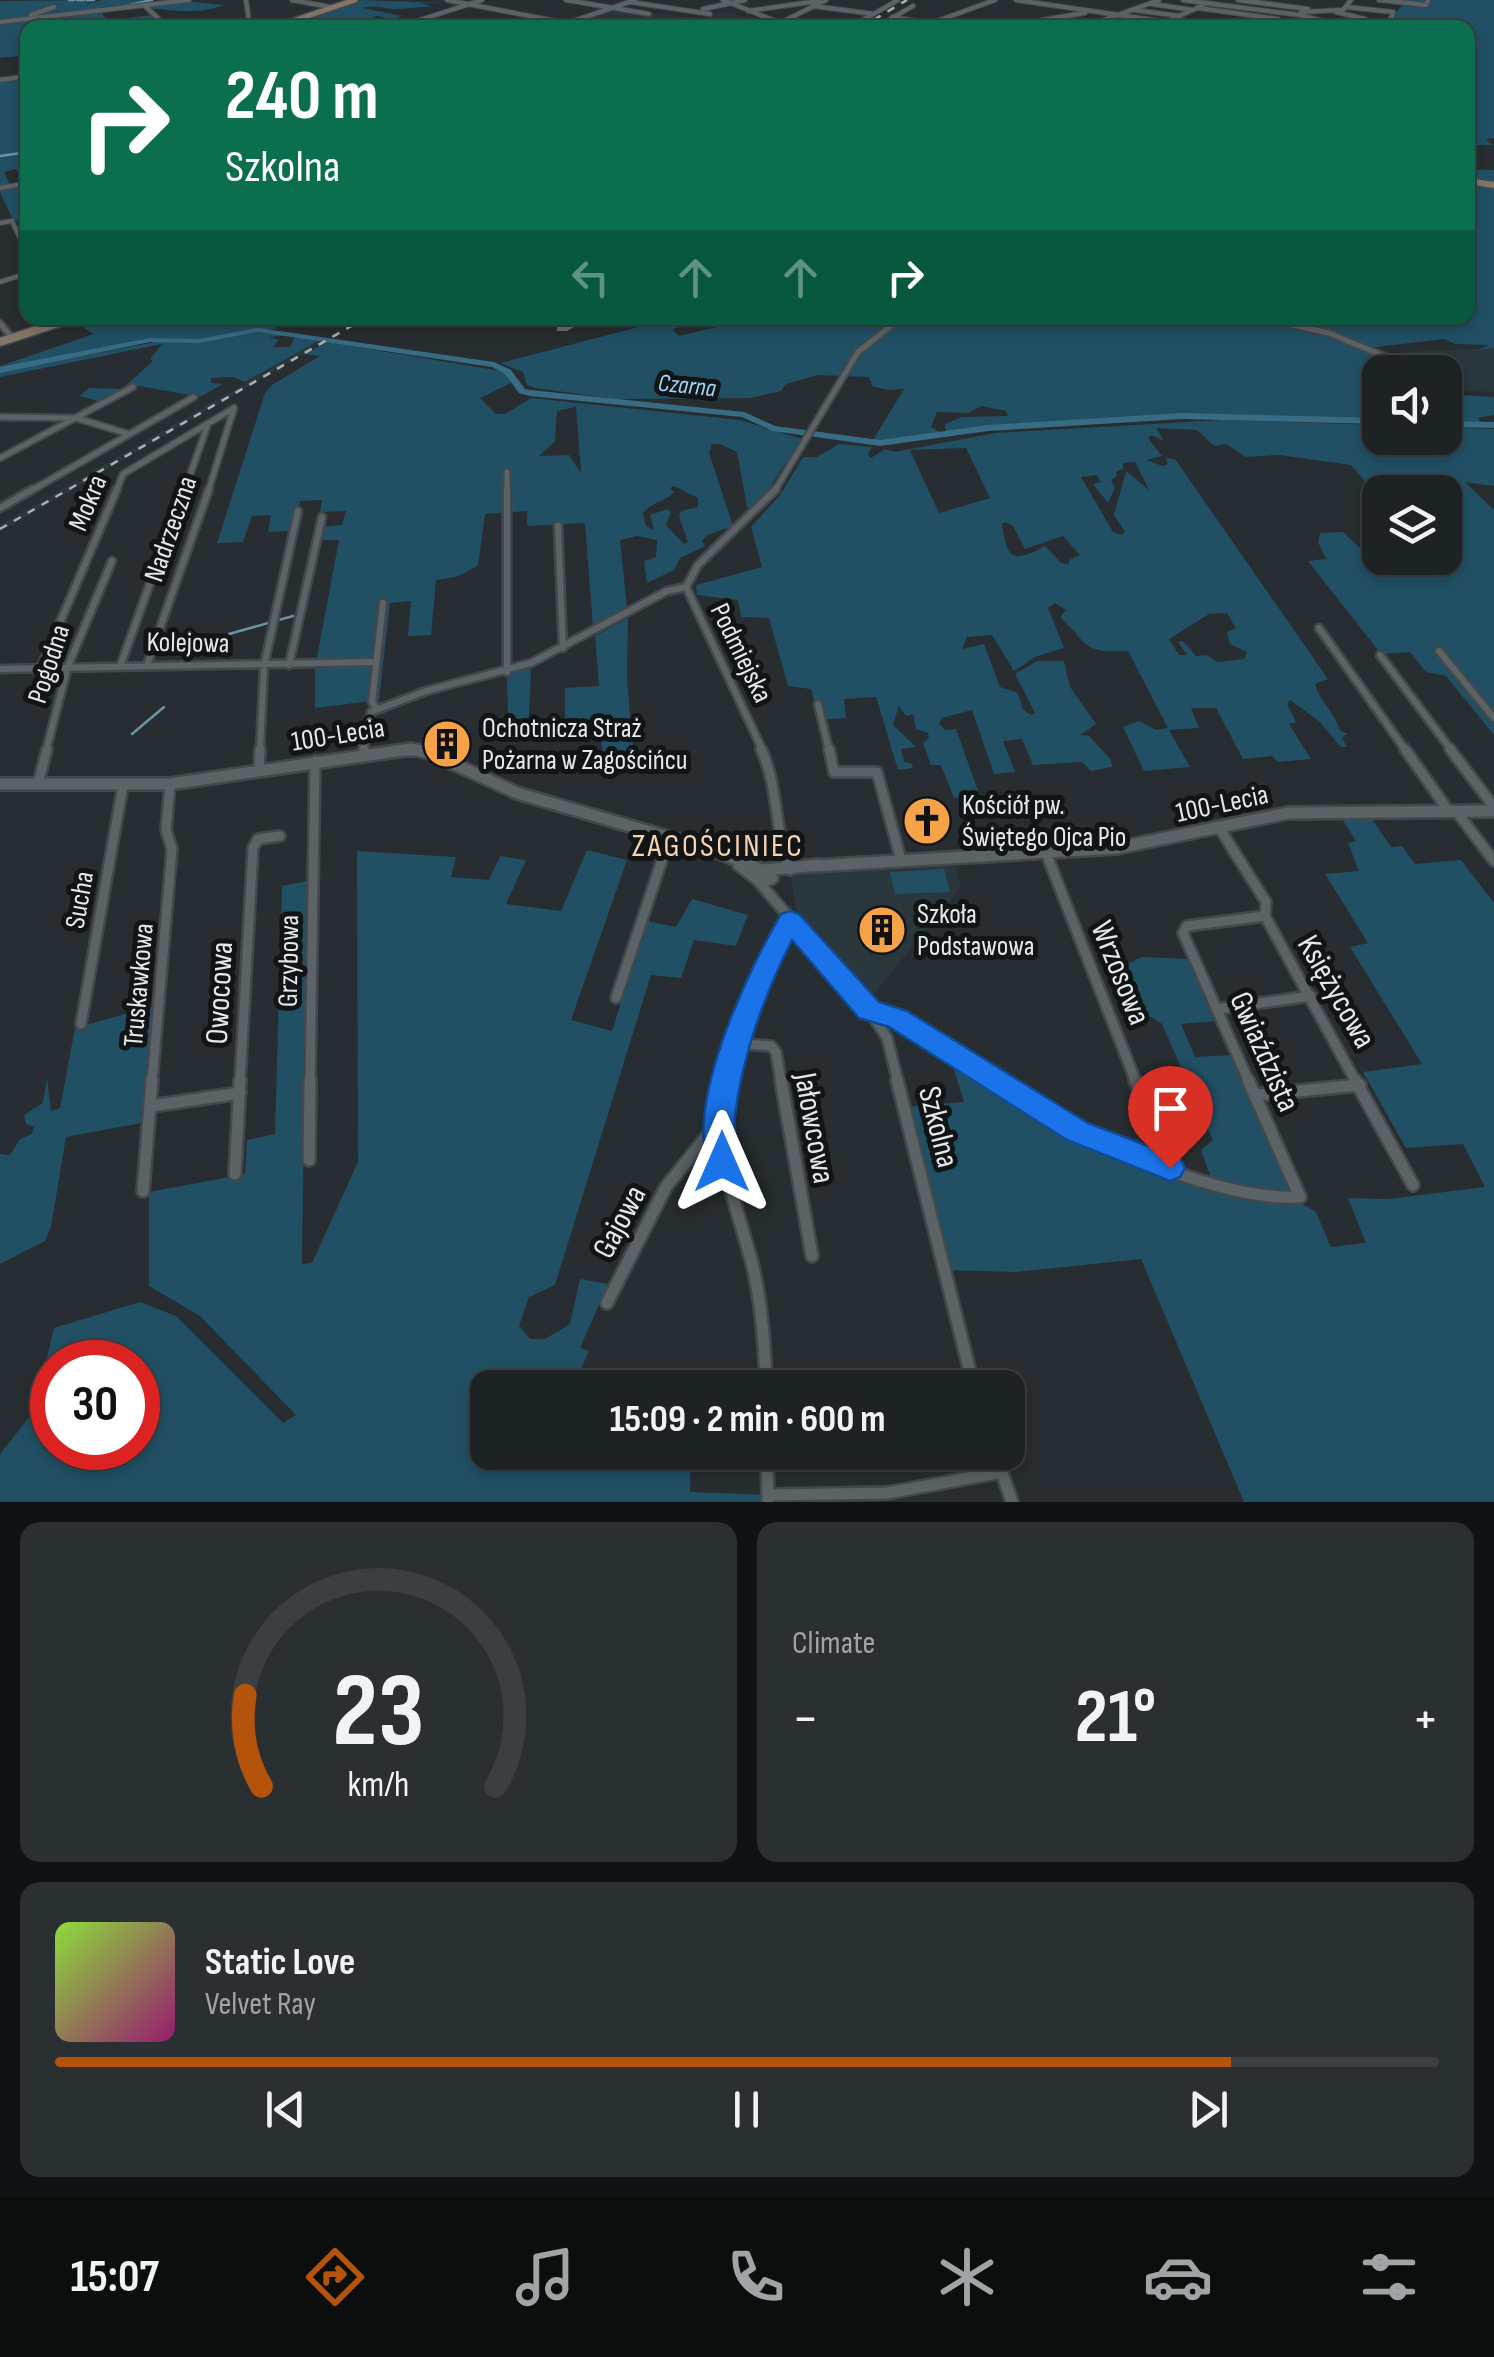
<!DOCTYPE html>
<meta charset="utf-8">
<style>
:root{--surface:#1d2224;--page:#2a2f31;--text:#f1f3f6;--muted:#a0a4a6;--line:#3b3f41;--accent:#b45309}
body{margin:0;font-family:"Sofia Sans Condensed",sans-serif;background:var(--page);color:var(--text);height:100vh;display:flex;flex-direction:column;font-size:38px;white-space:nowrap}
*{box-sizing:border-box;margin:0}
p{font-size:32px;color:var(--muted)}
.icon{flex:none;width:55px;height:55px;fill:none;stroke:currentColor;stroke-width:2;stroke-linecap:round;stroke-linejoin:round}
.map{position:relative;height:1502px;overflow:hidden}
.drawer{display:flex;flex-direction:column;gap:20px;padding:20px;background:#101314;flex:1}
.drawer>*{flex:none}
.guide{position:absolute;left:20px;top:20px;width:1455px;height:305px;border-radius:20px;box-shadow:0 5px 15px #0003,0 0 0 2px var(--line);background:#0b6e4f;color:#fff;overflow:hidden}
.buttons{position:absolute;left:1362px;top:355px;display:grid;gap:20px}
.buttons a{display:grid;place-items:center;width:100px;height:100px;border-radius:20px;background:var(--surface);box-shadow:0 5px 15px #0003,0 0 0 2px var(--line);font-size:50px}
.speed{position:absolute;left:30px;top:1340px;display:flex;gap:20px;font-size:50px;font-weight:700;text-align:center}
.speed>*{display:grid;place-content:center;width:130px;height:130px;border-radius:50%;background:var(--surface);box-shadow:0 5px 15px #0003,0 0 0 2px var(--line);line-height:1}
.speed .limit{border:15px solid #d22;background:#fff;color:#111}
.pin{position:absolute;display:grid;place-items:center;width:85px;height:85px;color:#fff;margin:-102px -42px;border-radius:50% 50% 50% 0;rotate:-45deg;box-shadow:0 0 10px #0007}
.pin .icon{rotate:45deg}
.me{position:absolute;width:110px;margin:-55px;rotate:0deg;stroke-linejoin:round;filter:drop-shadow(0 0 8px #0008)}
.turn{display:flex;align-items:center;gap:35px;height:210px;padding:0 40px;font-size:45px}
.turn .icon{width:130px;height:130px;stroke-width:2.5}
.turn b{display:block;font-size:70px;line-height:85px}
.lanes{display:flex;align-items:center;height:95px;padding:0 40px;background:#0003;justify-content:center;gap:50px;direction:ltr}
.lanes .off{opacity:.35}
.big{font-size:75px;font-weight:700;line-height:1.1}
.drawer .widget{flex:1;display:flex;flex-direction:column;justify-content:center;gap:15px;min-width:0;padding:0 35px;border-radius:20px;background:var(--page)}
.drawer .dial{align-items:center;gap:0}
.dial svg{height:260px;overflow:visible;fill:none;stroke:var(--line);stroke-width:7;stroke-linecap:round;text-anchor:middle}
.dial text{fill:var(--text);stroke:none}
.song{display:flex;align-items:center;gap:30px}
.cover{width:120px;height:120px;border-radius:15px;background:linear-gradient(135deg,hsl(90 70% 55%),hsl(320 70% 35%))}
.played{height:10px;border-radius:5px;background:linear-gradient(90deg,var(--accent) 85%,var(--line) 85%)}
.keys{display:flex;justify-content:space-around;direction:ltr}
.heat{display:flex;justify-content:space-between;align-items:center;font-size:55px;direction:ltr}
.drawer .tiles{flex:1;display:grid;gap:20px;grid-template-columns:1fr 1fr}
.widget:last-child{grid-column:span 2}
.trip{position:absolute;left:470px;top:1370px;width:555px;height:100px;border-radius:20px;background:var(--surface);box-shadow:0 5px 15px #0003,0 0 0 2px var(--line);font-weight:700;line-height:100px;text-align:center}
.tab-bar{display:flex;height:160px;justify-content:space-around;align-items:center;background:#0c0e0e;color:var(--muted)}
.tab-bar .icon{width:70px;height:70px}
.tab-bar .active{color:var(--accent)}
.tab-bar b{font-size:45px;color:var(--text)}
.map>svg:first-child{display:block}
</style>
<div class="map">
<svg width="1494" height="1502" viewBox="0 0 1494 1502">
<rect width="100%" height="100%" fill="#272d30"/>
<path fill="#2a373d" d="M615,9L699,18L722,12L771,22L759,28H669L633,22L617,27L597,28L578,21Z
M318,341L324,342L0,532V525Z
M1494,348V392L1445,390V372H1400L1415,360L1404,352Z
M955,866L961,887L874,994L862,988L797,911L790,875Z"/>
<path fill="#215065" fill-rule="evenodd" d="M96,0L85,5L102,0H154L145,1L148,5L184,1L224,5C192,18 156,6 122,7L127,5L100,11L107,20L152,15L162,22L121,28H28L27,55L0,58V1Z
M361,0L446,3H420L433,7C421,6 411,9 399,9C385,10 377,4 363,8L402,16L397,18L407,22L376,16L370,20L384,22L360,27L278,28Z
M1385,0H1425L1423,5H1428L1430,0H1494V138L1486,139L1493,145H1477L1468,137V28L1388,27L1390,18L1405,3Z
M0,79H27V173L19,175L16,169L4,172L10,185L27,184V223L13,220L0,192Z
M1468,169L1494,170V348L1478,350L1489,345L1455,344L1444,339L1368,348L1384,372H1380V419C1236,414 1089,412 946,433L945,424L962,417L1008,416L1006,411L982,406L968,413L937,412L931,427L940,432L937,434L904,441L873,440L904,389L888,390L872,386L869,377L817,375L786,384L781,391L750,398L616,399L535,388L527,385L523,372L500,363L673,318H717L672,329L679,336L754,318H1468Z
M84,318H251L238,320L279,328L199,340L150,339L0,369V366L94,334L72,321Z
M254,332L291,335L269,337L279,340L273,347H290L295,337L318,341L245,382L233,377L211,378V383L223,384L200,397L134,385L102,402L79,396L89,388L122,389L153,361L150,359L162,344L0,377V372L155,342H202Z
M327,342L507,372L511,383L480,398L496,414H505L531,398L740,420L802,439L753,512L747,507L737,452L720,444H712L709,453L733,526L707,535L702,541L705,546L680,558L674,570L647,583L644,561L656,557L657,540L637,536L620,540L627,608L593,627L585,523L527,526V511L485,514L478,566L456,577L436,580L431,635L408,636L411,601L390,603L379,700L315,708V668L339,540H319L321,527L342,525L346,511L320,512L322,500L300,501L293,531L268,532L271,515L252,516L243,542L217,543L265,393L272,385L320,356L305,354ZM576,407L581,471L580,472L569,455L539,456L555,441L557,411ZM674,486L698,498V507L681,511L679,517L688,542L684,544L666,525L671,512L667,509L650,515L654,530L646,526L643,513C651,502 666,502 674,492L670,488Z
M1445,394L1494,397V415L1478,418L1480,422L1445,421Z
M1222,420L1380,425V438H1445V427L1494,429V486L1465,482L1494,510V735L1446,676L1426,672L1410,652L1381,654L1308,561L1326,559L1318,542L1320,533L1343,532L1359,547L1380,548V558H1445V492H1380V499L1351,465L1279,455L1246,457L1226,444L1214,446L1197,430L1156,428L1164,441L1152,435L1148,438L1162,456L1146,460L1163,466L1168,464L1165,458L1175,459L1328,679L1315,684C1319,700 1334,712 1340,730L1347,734L1342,738L1347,747H1341L1319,721L1290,700L1287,704L1296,722L1289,724L1311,759L1278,762L1272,756L1243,759L1216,708H1191L1199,728L1169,730L1190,767L1144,771L1123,727L1139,721L1156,730L1168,728L1128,651C1081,653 1091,646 1060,617L1066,610L1055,603L1048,608L1064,648L1035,657L1014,671L992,635L967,637L962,649L984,644L1000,687L1018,693L1023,710L1031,715L1035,713L1015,674L1037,661H1064L1070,687L1096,724L1080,735L1089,736L1111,760L1112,767L1091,771L1082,762L1033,765L1022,739L1003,741L1015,772L994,774L972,710L942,718L939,724L945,730L956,729L980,796L954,798L941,765H931L923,744L929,737L928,733L916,729L913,714L906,716L899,706L893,725L916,747L901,749L904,762L911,763L913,768L898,770L876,697L844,699L846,718L819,720L811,689L788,686L769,618L741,617L738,600L697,595L696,585L762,567L751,527L780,495L803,457H817L839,444L872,447L868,454L871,458L885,449L894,452L995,433ZM966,448L990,498L939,513L910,450ZM1135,462L1149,490L1126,471L1114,515L1125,532L1121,535L1113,532L1081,477L1097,475L1101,482L1093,484L1108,503L1115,488L1111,480L1117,476L1116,472L1123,469V463ZM1005,522L1013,526L1025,549L1063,536L1080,555L1069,560V564L1061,563L1045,546C1012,564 1007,559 1002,524ZM1227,613L1236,628L1227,632L1230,644L1247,652L1244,659L1217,662L1207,655L1196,656L1183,641L1178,642L1187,655H1179L1169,639L1209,614Z
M628,618L627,679L633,750L603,753L600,734L565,735V688L599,686L595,636Z
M531,665L529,718L508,719L507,674Z
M1370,816L1391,847L1402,846L1415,864L1461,860L1494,903V1502H1244L1141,1259L1016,1272L944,1270L905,1107L964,1102L948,1050L1078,1132L1170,1168L1211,1178L1201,1150L1213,1140L1162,1024L1151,1017L1129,1018L1109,972L1142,957L1189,959L1217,1021L1181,1024L1195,1057L1231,1055L1299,1202L1316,1212L1331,1247L1366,1243L1348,1198L1389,1199L1485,1187L1463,1144L1406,1148L1363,1072L1422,1064L1350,947L1368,943L1325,874L1359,871L1348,843L1356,841L1342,819Z
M587,850L627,860L571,1020L612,1031L646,921L676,927L692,899L748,915L736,946L694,940L681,978L651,975L555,1285L529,1297L519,1326L530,1339H545L570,1324L580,1279L608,1284L580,1348L589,1351L573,1387L488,1388V1452L691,1453L690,1492L768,1495V1502H0V1454L34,1411L54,1328L140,1302L176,1316L283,1423L296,1415L200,1316L149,1286V1192L245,1174L247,1140L275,1134L282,886L307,881L302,1264L312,1263L358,1162L357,851L456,857L451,877L489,880L500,856L526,860L506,904L561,911ZM52,1362H138V1448H52Z
M944,869L950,892L895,894L890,872Z
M153,1006L146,1122L66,1137L51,1227L45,1241L0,1264V1154L10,1155L20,1139L32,1134L34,1127L26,1124L24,1115L43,1103L47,1078L51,1111L60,1108L75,1028Z"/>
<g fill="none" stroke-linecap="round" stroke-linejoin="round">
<path stroke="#6c92a3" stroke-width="2.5" d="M69,0H74
M77,0H84
M87,0H94
M125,6L152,0
M109,20L116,21
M0,156L28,152
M229,634L293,616
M132,734L164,707"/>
<path fill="#386c84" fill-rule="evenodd" d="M258,328L494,362L511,370L525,389L530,390L744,412L775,426L880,440L988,425L1182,413L1380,418V424L1182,419L988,431L880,446L773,431L742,417L530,396L519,393L505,374L492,367L258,332L199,343L150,342L0,373V367L150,338L199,339Z
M1445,421L1494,422V428L1445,427Z"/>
<path fill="#6a6e72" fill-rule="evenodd" d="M573,318H588L567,331H557V325Z"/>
<g stroke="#42484b" stroke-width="6">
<path id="minor-far4" d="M292,0L330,7
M447,0L592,28
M566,0L649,14
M1016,0L1167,22
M1183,0L1300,15L1349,28
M1238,0L1308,9
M1379,0L1426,5L1428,0
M630,2L710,14
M1152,4L1193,10
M813,6L874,14
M146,7L168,28
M1346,7L1393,12
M1198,8L1278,19
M703,9L745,0
M1134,10L1180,16
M748,11L825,0
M1301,12L1343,10L1351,0
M1336,12L1365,19L1359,20
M31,15L54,7
M892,17L960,28
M1174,19L1234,28
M1052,21L1083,26
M1104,21L1151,28
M0,22L189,0
M1269,24L1283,28
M785,27L797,28
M395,28L482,0
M553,28L635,0
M849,28L898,0
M875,28L913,6
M1023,28L1042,20L1085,13
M1082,28L1159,0
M1151,28L1202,6
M1387,28L1393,13
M0,80L28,76
M0,188L28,183
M0,223L12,221L28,255
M0,282L28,273"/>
</g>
<g stroke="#42484b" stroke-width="9">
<path id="minor-far3" d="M1262,318L1329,333L1410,367
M0,323L12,338
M0,417L76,418L129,434
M0,458L133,387
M507,472V492
M29,492L194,397
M116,492L123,474L234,408
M184,492L208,424
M208,492L234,408
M774,492L858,352L901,318"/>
</g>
<g stroke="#42484b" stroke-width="11">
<path id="minor-far2" d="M507,489V672
M0,508L33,489
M558,526L563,648
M1319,628L1406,751
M1439,651L1494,718
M1380,655L1452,751
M121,664L184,489
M147,665L209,489
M289,665L322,517
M41,667L117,489
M0,669L375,662
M818,704L829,751
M377,709L372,702L383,603
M46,751L68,666L112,561
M260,751L264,666L298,511
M363,751L371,712L426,691L531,663L667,591L686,587
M763,751L686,587L698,565L776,489"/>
</g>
<g stroke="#42484b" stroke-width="14">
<path id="minor-far1" d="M761,749C779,787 774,831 790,870
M829,749L834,772H877L901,860
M1405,749L1448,810
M1450,749L1494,807
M363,753L364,749
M259,770L260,749
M38,784L47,749
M1456,811L1494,861
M1218,826L1266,902L1265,916L1356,1082
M1046,853L1136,1082
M758,881L869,1010L887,1038L898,1082
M616,998L662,860L673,839
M1216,1009L1311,996
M869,1010L898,1019L999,1082
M81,1024L123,785
M735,1043L771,1046L776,1052L781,1082
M152,1082L172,849L166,830L170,784
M240,1082L253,848L258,839L280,836
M310,1082L315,761
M724,1082L741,1025L790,920
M1249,1082L1183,933L1187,926L1265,916"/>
</g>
<g stroke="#42484b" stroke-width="16">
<path id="minor" d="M725,1080C712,1152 734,1196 752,1263C762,1304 765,1346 766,1388
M781,1080L812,1256
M897,1080L974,1388
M995,1080C1022,1097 1050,1119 1080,1133C1140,1161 1235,1201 1300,1197L1248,1080
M1135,1080L1170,1168
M1355,1080L1413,1185
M1257,1095L1360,1085
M151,1106L240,1093
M309,1160L310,1080
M235,1174L240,1080
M143,1191L152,1080
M607,1303L666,1187L720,1120
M767,1452L768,1502
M995,1452L1012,1502
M768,1495L887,1493L1002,1472"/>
</g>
<g stroke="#42484b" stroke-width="6">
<path id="tertiary-far2" d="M246,0L250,28
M723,0L780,23L826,0
M918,28L995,0"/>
</g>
<g stroke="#42484b" stroke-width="14">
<path id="tertiary-far1" d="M395,751H422"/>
</g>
<g stroke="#42484b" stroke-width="16">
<path id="tertiary" d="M0,784H170L411,749L430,753L517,793L712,850L762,870L819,865
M739,865L761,882L772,878
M814,866L1117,848L1288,813L1494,811"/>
</g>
<g stroke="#42484b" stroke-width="8">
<path id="secondary-far2" d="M272,28L355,0"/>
</g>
<g stroke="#42484b" stroke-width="9">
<path id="secondary-far1" d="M1468,181L1494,185"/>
</g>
<g stroke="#42484b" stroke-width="11">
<path id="secondary" d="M0,342L73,318"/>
</g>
<use href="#minor-far4" stroke="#5c6366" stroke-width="4"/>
<use href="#minor-far3" stroke="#5c6366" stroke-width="5"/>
<use href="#minor-far2" stroke="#5c6366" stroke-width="6"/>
<use href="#minor-far1" stroke="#5c6366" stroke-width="9"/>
<use href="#minor" stroke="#5c6366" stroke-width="11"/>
<use href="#tertiary-far2" stroke="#5c6366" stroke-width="4"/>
<use href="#tertiary-far1" stroke="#5c6366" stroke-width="9"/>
<use href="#tertiary" stroke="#5c6366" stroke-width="11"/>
<use href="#secondary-far2" stroke="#837668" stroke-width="5"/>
<use href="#secondary-far1" stroke="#837668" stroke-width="6"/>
<use href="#secondary" stroke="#837668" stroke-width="8"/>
<path stroke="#acb0b3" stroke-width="2.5" stroke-dasharray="8 8" stroke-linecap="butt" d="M860,28L907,0
M0,529L365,318"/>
</g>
<path fill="#1a73e8" stroke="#114b97" stroke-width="2.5" d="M790,911L799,914L879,1002L907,1011L1088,1123L1180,1158L1185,1168L1180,1177L1170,1181L1067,1140L889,1027L859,1018L792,940C764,996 742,1055 735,1117C733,1135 741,1154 733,1171L722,1175L711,1171C681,1109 749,969 781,914Z"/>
<defs>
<g id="building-disc" transform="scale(2.5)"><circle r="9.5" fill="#f6a247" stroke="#121516"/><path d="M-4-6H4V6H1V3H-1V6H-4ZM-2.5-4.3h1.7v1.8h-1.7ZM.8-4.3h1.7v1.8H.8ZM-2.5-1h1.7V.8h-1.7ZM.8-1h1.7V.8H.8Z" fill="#111"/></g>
<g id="church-disc" transform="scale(2.5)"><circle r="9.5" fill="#f6a247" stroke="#121516"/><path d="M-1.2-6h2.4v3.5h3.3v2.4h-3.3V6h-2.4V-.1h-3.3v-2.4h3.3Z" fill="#111"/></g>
</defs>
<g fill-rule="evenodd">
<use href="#building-disc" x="447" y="744"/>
<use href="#church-disc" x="927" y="821"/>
<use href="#building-disc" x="882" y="930"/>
</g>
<g text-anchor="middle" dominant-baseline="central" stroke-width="10" stroke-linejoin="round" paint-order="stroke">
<g font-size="25" font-style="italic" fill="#99d8f8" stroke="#121516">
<text transform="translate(687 386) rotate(6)">Czarna</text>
</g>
<g font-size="28" fill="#e5e9ec" stroke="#121516">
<text transform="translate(88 503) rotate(-67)">Mokra</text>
<text transform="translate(171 529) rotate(-71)">Nadrzeczna</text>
<text transform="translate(188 643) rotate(1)">Kolejowa</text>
<text transform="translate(741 653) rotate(64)">Podmiejska</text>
<text transform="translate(49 664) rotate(-72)">Pogodna</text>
<text transform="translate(338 735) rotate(-9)">100-Lecia</text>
<text transform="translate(1222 804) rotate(-12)">100-Lecia</text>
<text transform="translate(80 900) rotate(-80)">Sucha</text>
<text transform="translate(289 961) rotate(-89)">Grzybowa</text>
<text transform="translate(139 985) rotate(-85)">Truskawkowa</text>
</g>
<g font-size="28" fill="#e5e9ec" stroke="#121516" text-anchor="start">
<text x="482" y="728">Ochotnicza Straż<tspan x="482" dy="32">Pożarna w Zagościńcu</tspan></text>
<text x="962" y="805">Kościół pw.<tspan x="962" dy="32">Świętego Ojca Pio</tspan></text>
<text x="917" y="914">Szkoła<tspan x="917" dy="32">Podstawowa</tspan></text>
</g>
<g font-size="32" letter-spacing="2.5" fill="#f7d3b2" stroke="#121516">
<text x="718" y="846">ZAGOŚCINIEC</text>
</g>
<g font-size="32" fill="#e5e9ec" stroke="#121516">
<text transform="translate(1120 973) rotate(68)">Wrzosowa</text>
<text transform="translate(1336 992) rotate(60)">Księżycowa</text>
<text transform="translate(220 993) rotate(-87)">Owocowa</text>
<text transform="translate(1264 1052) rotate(66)">Gwiaździsta</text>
<text transform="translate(938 1127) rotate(76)">Szkolna</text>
<text transform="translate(814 1128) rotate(80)">Jałowcowa</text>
<text transform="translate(620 1222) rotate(-62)">Gajowa</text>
</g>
</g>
</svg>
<div class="buttons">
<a><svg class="icon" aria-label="sound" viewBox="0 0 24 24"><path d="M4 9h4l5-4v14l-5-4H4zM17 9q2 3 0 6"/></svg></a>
<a><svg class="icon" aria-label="layers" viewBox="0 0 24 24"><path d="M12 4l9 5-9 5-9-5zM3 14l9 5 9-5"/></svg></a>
</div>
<div class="speed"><div class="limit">30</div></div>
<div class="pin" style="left:1170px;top:1168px;background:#d93025"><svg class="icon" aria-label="arrive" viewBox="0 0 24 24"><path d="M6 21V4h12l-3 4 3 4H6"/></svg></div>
<svg class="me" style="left:722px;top:1162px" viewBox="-20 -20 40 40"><path d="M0-17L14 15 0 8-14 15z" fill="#1a73e8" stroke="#fff" stroke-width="4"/></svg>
<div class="trip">15:09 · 2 min · 600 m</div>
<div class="guide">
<div class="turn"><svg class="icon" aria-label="right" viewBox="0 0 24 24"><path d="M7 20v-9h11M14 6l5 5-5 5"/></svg><div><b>240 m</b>Szkolna</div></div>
<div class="lanes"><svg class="icon off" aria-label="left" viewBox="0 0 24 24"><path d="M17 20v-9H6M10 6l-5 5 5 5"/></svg><svg class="icon off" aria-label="ahead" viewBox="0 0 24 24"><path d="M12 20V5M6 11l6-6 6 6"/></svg><svg class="icon off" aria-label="ahead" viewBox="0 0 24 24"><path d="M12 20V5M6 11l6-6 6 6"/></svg><svg class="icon" aria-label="right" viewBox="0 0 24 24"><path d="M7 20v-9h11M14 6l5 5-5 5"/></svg></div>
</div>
</div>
<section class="drawer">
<div class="tiles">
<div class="widget dial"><svg viewBox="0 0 100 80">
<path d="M14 69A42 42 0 1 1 86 69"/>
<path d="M14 69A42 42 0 0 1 9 41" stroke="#b45309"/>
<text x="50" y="56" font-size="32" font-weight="700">23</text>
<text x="50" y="72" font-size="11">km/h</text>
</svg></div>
<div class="widget"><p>Climate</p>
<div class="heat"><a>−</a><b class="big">21°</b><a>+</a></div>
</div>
<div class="widget">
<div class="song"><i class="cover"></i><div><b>Static Love</b><p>Velvet Ray</p></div></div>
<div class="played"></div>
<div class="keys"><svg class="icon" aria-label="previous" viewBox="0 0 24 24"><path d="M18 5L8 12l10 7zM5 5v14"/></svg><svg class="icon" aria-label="pause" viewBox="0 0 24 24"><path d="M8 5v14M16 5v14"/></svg><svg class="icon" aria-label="next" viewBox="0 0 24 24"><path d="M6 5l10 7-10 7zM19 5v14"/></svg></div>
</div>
</div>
</section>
<nav class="tab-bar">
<b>15:07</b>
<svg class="icon active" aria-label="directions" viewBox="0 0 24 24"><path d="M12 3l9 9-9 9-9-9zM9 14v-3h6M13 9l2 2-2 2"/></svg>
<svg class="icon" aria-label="music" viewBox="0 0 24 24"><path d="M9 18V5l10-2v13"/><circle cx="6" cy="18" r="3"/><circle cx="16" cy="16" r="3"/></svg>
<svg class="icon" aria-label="phone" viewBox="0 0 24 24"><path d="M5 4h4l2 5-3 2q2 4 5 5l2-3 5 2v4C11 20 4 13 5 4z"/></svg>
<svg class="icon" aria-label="climate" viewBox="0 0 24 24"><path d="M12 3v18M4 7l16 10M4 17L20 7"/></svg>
<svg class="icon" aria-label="car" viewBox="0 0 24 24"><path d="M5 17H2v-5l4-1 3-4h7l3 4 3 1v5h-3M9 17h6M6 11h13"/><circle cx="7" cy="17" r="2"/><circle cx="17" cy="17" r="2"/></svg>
<svg class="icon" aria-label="filters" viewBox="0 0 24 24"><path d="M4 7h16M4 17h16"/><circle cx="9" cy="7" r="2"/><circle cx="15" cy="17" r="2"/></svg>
</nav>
